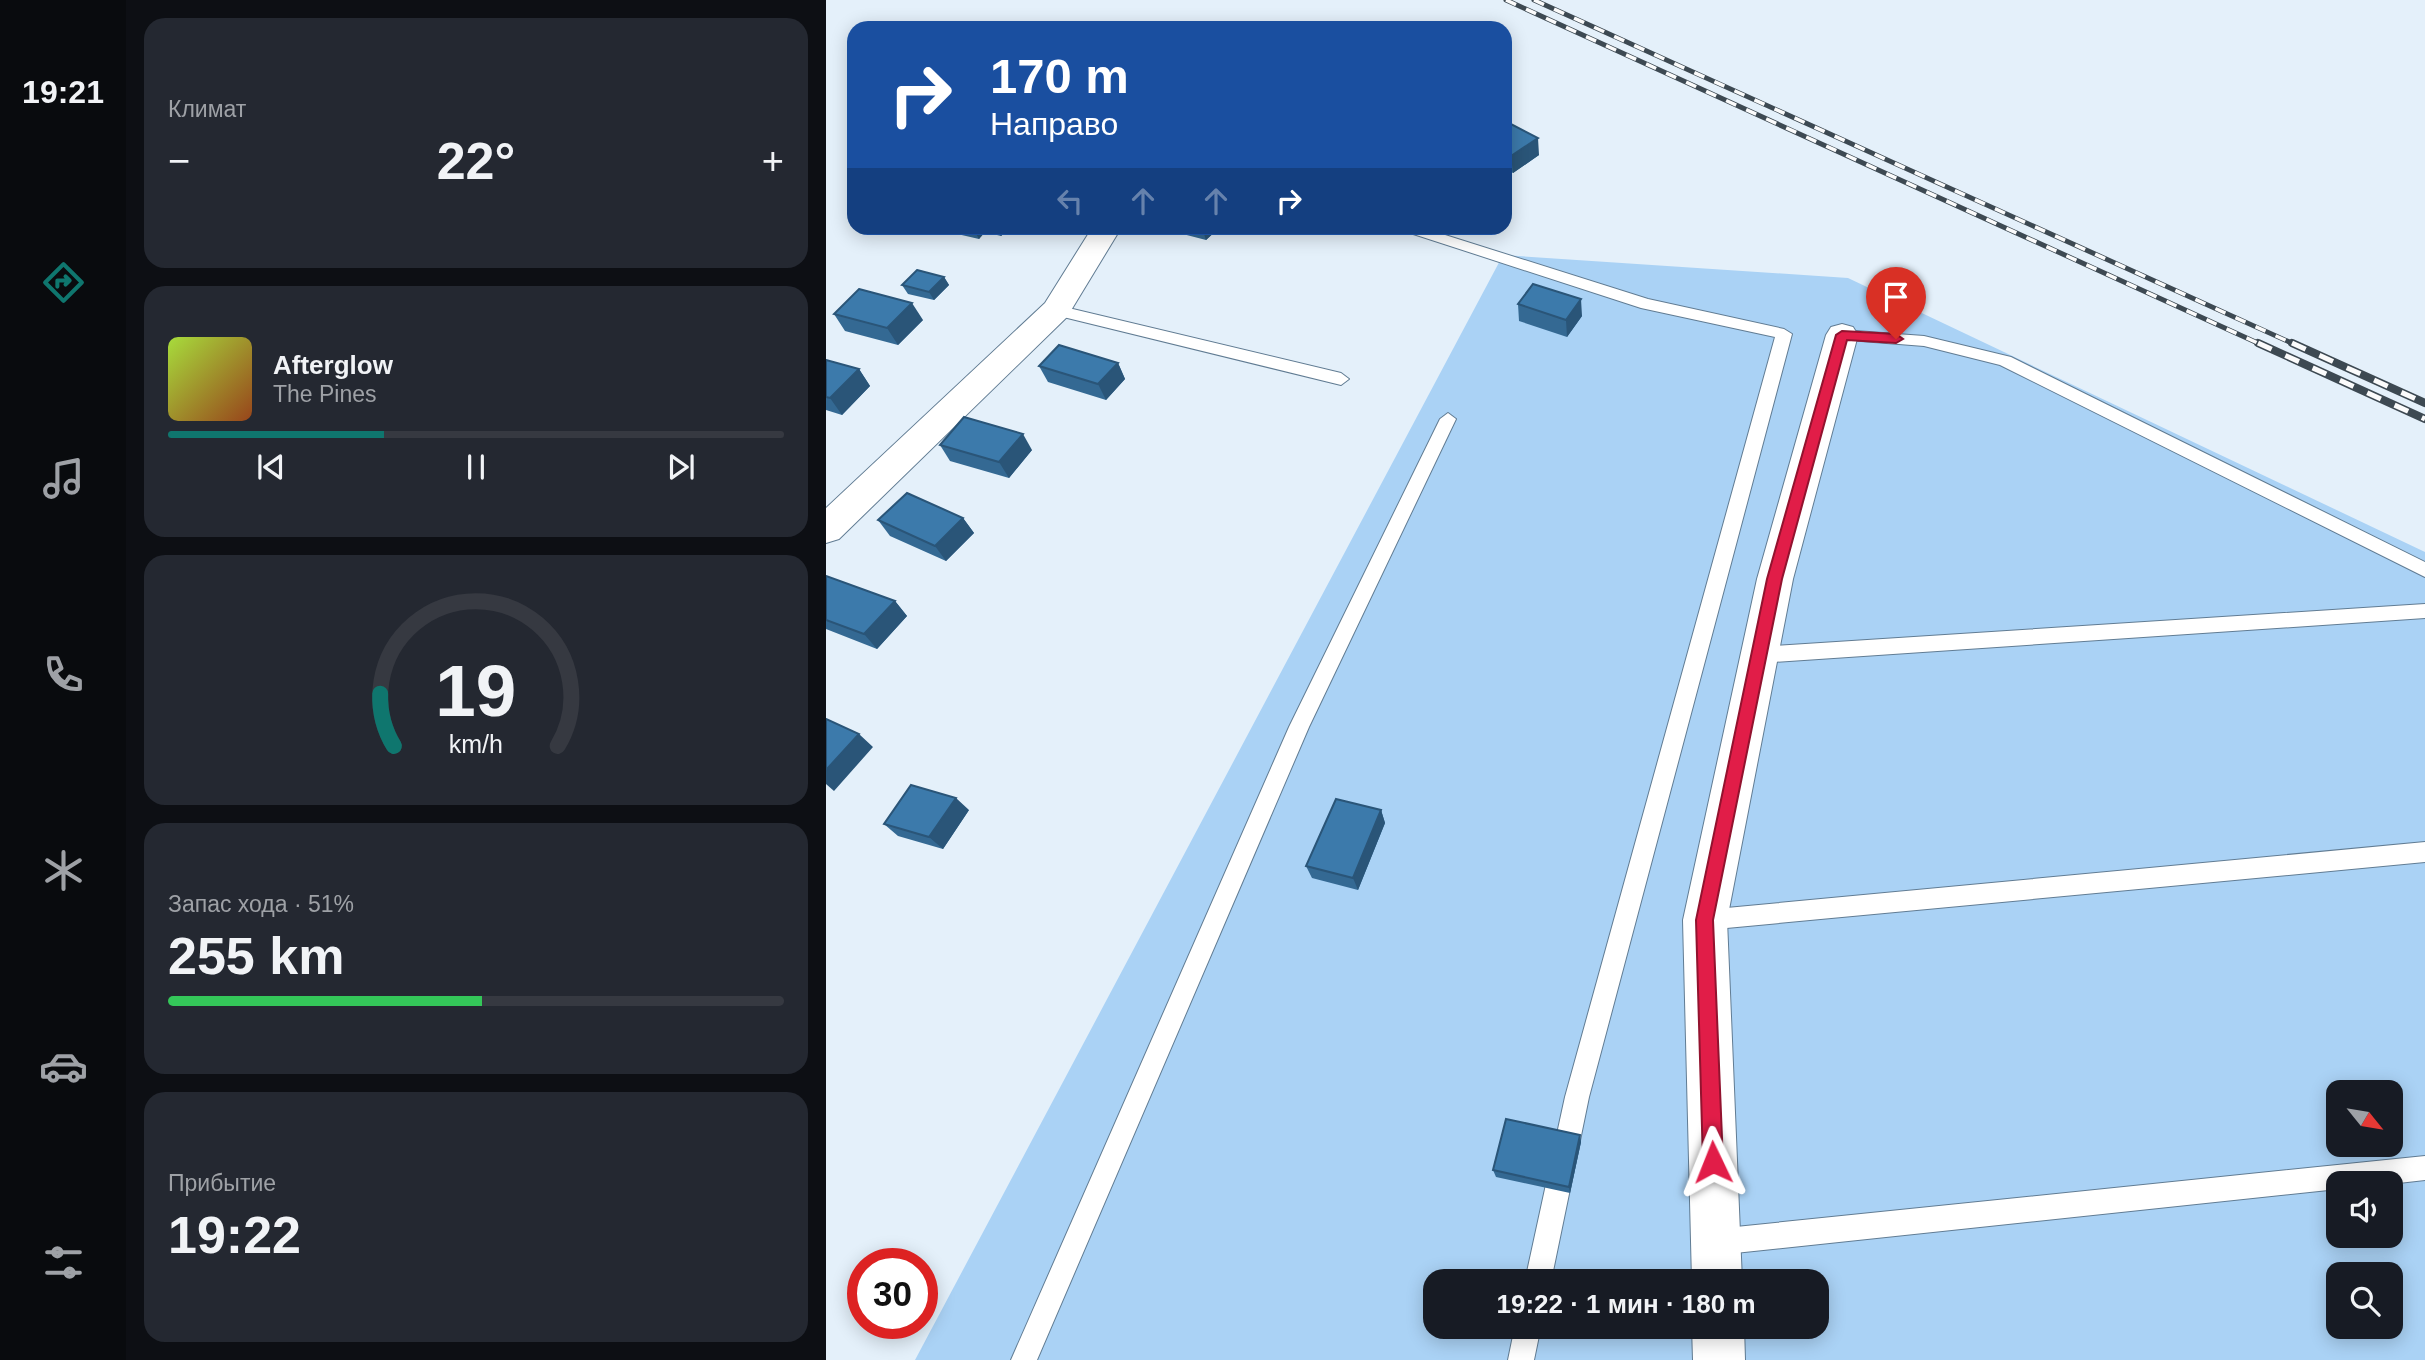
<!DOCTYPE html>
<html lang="ru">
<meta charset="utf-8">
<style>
:root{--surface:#171b24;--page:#242831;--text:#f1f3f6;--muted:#9ea1a6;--line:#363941;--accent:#0f766e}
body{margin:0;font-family:Helvetica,sans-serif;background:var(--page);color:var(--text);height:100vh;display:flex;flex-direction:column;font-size:26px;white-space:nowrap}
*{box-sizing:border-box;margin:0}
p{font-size:23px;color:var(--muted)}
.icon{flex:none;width:38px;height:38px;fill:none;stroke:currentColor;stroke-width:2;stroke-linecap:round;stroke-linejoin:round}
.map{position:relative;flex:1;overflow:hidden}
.details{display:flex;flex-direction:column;gap:18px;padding:18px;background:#0d0f14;width:700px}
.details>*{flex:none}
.banner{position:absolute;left:21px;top:21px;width:665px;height:214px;border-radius:21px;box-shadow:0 4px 18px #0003;background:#1a4fa0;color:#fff;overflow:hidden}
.needle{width:46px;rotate:120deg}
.controls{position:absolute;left:1500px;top:1080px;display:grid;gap:14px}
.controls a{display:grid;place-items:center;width:77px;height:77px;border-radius:14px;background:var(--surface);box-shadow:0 4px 18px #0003;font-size:35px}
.speed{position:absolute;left:21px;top:1248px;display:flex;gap:14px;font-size:35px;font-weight:700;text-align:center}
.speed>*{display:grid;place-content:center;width:91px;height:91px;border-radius:50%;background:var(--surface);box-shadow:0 4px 18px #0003;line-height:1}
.speed .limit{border:10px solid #d22;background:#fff;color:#111}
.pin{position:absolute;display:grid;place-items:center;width:60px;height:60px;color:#fff;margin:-72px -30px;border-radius:50% 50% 50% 0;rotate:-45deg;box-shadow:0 0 7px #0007}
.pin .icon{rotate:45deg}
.me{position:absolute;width:77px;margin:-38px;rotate:358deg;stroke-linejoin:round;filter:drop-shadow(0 0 5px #0008)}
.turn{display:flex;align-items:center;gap:24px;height:147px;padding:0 28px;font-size:32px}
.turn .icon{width:91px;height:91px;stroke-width:2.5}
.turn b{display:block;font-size:49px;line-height:60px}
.lanes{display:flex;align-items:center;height:66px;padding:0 28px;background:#0003;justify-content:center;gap:35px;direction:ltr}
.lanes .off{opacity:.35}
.big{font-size:52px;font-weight:800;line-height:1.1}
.details .tile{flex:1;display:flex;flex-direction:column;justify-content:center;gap:10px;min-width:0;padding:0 24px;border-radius:21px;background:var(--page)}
.details .dial{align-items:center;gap:0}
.dial svg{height:182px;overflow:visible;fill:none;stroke:var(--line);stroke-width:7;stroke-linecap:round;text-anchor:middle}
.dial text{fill:var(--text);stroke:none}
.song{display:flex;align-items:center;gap:21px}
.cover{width:84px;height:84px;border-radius:10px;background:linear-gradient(135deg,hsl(80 70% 55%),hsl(20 70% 35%))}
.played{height:7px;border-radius:4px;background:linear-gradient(90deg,var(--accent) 35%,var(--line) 35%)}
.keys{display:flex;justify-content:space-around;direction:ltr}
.heat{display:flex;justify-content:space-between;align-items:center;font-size:38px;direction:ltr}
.charge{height:10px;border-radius:5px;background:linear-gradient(90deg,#34c759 51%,var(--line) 0)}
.trip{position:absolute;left:597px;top:1269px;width:406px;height:70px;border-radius:21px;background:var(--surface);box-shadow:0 4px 18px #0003;font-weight:800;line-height:70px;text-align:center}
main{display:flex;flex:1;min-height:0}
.tabs{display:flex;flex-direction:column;width:126px;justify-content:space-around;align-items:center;background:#090b0e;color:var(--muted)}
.tabs .icon{width:49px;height:49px}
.tabs .selected{color:var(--accent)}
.tabs b{font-size:32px;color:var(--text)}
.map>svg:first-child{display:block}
</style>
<main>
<nav class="tabs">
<b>19:21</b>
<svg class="icon selected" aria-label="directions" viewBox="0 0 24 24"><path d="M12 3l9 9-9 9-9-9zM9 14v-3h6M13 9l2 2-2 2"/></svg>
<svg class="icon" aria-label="music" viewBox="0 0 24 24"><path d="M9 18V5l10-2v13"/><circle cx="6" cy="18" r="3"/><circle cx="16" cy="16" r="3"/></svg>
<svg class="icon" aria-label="phone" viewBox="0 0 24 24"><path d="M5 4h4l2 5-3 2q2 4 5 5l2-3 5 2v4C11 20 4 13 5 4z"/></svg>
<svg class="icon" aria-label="climate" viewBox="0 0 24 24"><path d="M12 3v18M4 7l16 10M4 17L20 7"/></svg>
<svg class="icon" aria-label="car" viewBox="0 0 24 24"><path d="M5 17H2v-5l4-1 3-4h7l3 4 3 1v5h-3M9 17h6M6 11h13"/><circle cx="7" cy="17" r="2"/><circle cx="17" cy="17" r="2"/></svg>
<svg class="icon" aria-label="filters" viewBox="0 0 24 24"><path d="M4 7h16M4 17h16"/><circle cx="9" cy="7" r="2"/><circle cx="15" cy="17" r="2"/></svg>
</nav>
<section class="details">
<div class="tile"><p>Климат</p>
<div class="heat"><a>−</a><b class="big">22°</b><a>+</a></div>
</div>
<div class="tile">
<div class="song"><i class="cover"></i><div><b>Afterglow</b><p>The Pines</p></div></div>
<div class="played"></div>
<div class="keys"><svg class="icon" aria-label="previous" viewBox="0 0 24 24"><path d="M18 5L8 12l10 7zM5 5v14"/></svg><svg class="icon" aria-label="pause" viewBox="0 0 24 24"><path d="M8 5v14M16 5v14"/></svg><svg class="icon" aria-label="next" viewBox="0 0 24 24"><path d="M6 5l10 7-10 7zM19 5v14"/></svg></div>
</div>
<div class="tile dial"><svg viewBox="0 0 100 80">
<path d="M14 69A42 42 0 1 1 86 69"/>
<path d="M14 69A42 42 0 0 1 8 46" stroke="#0f766e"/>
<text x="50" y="56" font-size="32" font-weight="700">19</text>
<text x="50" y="72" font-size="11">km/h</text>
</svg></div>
<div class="tile"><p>Запас хода · 51%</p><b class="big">255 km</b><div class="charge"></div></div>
<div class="tile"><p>Прибытие</p><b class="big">19:22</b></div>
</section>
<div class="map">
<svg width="1599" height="1360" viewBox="0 0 1599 1360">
<rect width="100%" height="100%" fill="#e4f0fa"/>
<path fill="#aad2f5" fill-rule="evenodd" d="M677,255L1022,278L1599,552V1360H89ZM1512,1092H1564V1144H1512ZM1512,1183H1564V1236H1512ZM1512,1274H1564V1326H1512ZM609,1281H990V1326H609Z"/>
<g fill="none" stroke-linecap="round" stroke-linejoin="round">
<g stroke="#617c93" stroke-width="2">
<path id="lane" d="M576,228H597L822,299L958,329L966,334L763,1097L725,1281H699L739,1097L949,337L815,308L578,231Z
M230,305L515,373L523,379L515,385L225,314V306Z
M1016,330L1098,336L1185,357L1599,562V577L1174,365L1098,346L1010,339L1008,335Z
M622,413L630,419L483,727L211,1360H185L463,727L614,419Z
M1599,604V618L933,663L926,661L924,655L926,649L933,647Z
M1599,842V862L879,930L871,927L868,920L871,913L879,910Z
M1599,1156V1180L1564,1184L1512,1183V1189L890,1255L881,1251L877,1242L881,1233L890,1229Z
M689,1326H715L708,1360H682Z"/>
</g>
<g stroke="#617c93" stroke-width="2">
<path id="street" d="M266,228H295L241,317L13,539L0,543V508L219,303Z
M1016,324L1027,327L1032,335L967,579L901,920L916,1281H866L857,920L931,579L1000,335L1005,327Z
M866,1326H918L919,1360H867Z"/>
</g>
<use href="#lane" fill="#fff" fill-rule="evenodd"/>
<use href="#street" fill="#fff" fill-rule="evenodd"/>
<g stroke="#3d4952" stroke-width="5">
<path id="rail-far1" d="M680,0L1436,345
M708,0L1470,345"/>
</g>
<g stroke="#3d4952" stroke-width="8">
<path id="rail" d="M1432,343L1599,419
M1466,343L1599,403"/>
</g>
<use href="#rail-far1" stroke="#fbfbfb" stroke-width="3.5" stroke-dasharray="11" stroke-linecap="butt"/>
<use href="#rail" stroke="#fbfbfb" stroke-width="5" stroke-dasharray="15" stroke-linecap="butt"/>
</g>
<path fill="#346993" d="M679,121L713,155L687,173L679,168Z
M124,228H184L175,236L159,232L153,239L127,233Z
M348,228H393L380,240L349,232Z
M118,277L123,285L108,300L82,294L76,285Z
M692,304L756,316L741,337L693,321Z
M8,314L97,320L72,345L19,331Z
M0,360L33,369L44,386L16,415L0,410Z
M292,363L299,379L280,400L222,382L213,366Z
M114,445L206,450L183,478L124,461Z
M137,518L148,533L120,561L64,536L52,520Z
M0,576L69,601L81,616L51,649L0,629Z
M143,810L117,849L72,836L58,824Z
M555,810L559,823L532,890L486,878L480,866Z
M754,1135L755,1142L744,1193L670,1177L667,1170Z"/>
<path fill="#2a5578" d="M712,138L713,155L687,173L685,156Z
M147,228H156L159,232L153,239Z
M171,228H184L175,236Z
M376,228H393L380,240Z
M118,277L123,285L108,300L103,292Z
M755,299L756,316L741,337L740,320Z
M86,303L97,320L72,345L61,328Z
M292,363L299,379L280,400L272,384Z
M33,369L44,386L16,415L4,398Z
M197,434L206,450L183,478L173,462Z
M137,518L148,533L120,561L109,546Z
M69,601L81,616L51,649L38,634Z
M33,734L47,747L8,791L0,784V770Z
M130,798L143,810L117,849L103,837Z
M555,810L559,823L532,890L527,878Z
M754,1135L755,1142L744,1193L743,1187Z"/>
<path fill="#3c7aab" stroke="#2a5578" stroke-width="2" d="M657,24L667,28H651Z
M679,121L712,138L685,156L679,152Z
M91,270L118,277L103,292L76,285Z
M707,284L755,299L740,320L692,304Z
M33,289L86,303L61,328L8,314Z
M233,345L292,363L272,384L213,366Z
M0,360L33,369L4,398L0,397Z
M138,417L197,434L173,462L114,445Z
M81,493L137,518L109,546L52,520Z
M0,576L69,601L38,634L0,620Z
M0,719L33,734L0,770Z
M85,785L130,798L103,837L58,824Z
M510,799L555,810L527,878L480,866Z
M680,1119L754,1135L743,1187L667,1170Z"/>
<path fill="#e11d48" stroke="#92132f" stroke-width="2" d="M1016,331L1070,334L1077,339L1070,343L1021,340L956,579L887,920L897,1162L894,1169L887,1172L880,1169L877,1162L870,920L941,579L1010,335Z"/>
</svg>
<div class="controls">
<a><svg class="needle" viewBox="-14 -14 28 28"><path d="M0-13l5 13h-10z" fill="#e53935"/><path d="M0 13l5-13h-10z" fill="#9ea1a6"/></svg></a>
<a><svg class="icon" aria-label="sound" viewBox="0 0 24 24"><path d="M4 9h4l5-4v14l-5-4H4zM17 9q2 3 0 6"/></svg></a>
<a><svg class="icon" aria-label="search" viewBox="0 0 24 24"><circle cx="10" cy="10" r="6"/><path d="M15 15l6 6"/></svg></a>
</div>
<div class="speed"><div class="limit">30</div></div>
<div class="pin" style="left:1070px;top:339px;background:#d93025"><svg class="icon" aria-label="arrive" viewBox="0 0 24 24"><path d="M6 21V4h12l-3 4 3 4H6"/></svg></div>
<svg class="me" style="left:887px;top:1162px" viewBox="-20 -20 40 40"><path d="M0-17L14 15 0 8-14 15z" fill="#e11d48" stroke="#fff" stroke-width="4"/></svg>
<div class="trip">19:22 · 1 мин · 180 m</div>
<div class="banner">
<div class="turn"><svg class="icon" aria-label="right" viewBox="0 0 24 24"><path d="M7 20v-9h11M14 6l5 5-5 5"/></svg><div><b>170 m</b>Направо</div></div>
<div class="lanes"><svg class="icon off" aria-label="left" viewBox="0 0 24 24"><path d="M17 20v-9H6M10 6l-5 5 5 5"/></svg><svg class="icon off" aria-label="ahead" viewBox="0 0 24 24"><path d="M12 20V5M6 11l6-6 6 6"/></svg><svg class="icon off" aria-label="ahead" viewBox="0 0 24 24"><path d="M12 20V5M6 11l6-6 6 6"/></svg><svg class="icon" aria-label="right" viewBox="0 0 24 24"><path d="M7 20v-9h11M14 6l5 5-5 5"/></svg></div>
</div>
</div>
</main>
